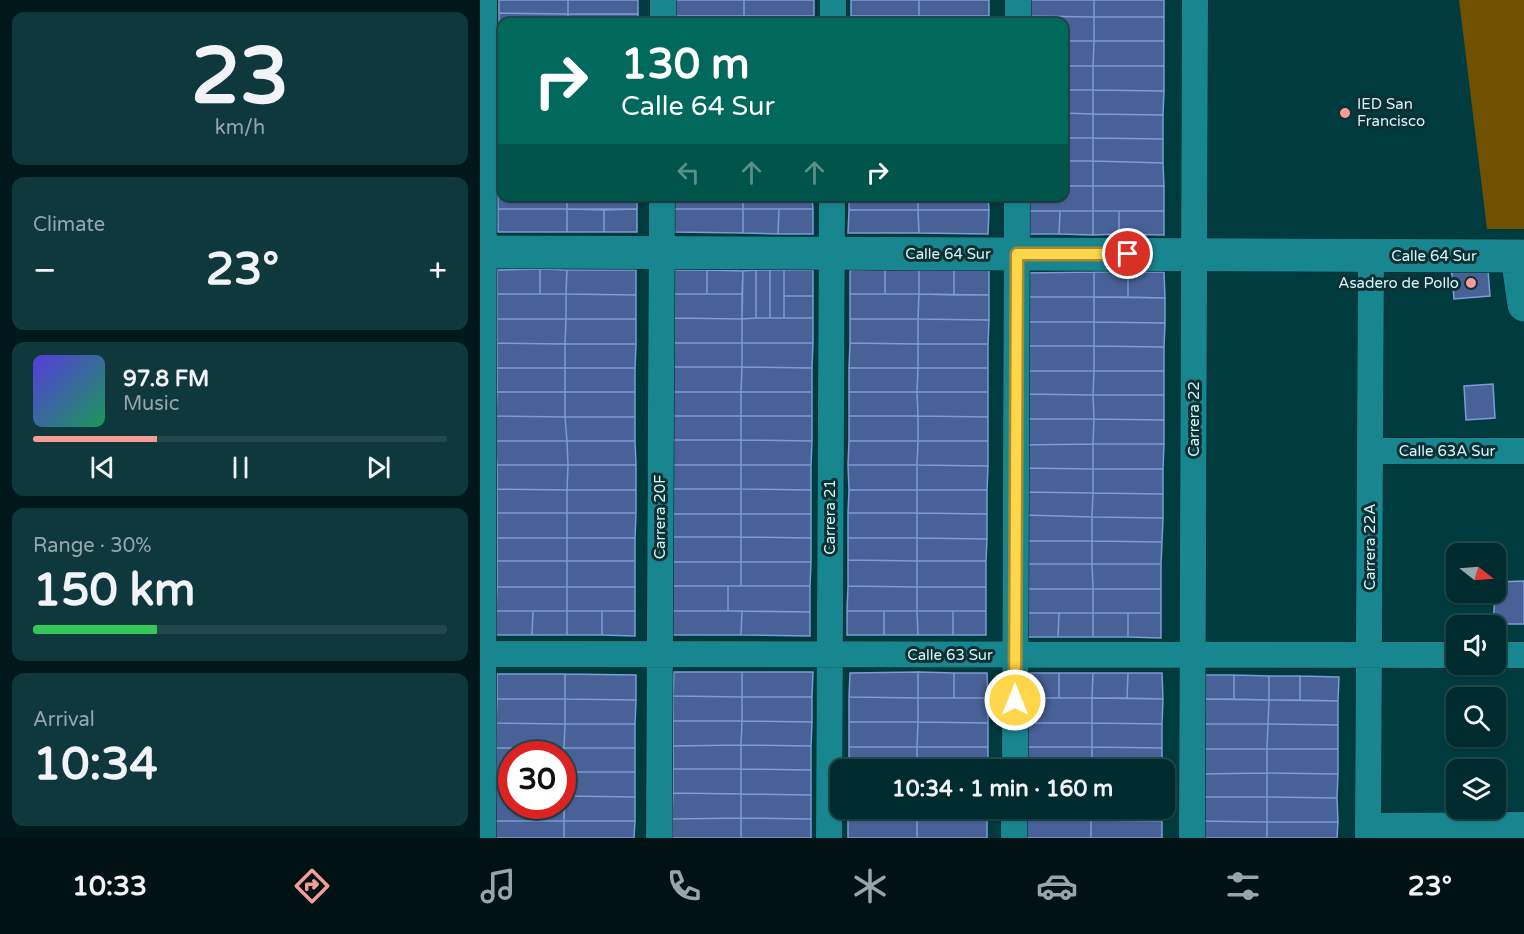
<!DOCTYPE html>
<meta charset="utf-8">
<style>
:root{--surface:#002c30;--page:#0e383c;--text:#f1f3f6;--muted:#95a7ab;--line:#22484c;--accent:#f59c96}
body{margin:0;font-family:"Varela Round",sans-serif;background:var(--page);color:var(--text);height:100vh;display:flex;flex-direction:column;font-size:22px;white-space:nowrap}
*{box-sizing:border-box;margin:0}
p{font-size:20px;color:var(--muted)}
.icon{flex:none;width:33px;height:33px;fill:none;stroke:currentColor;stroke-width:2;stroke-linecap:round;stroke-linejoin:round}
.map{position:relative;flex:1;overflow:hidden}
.details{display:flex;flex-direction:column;gap:12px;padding:12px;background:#00181a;width:480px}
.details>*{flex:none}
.top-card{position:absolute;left:18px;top:18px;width:570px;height:183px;border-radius:12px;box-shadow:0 2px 4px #0004,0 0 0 2px var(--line);background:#00695c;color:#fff;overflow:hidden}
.needle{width:39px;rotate:107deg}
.controls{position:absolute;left:966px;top:543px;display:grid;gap:12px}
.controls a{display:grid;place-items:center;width:60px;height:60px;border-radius:12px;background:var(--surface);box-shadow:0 2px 4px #0004,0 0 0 2px var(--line);font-size:30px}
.speed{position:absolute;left:18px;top:741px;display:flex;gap:12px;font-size:30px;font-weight:700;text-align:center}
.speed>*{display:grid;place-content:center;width:78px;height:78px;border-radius:50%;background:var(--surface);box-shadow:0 2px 4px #0004,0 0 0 2px var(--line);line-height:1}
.speed .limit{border:9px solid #d22;background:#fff;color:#111}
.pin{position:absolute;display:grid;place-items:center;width:51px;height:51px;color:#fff;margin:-26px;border:3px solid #fff;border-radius:50%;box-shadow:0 2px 6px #0007}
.me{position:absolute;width:66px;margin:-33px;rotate:0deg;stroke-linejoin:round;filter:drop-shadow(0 0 4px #0008)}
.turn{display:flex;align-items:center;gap:21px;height:126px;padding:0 24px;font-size:27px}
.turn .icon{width:78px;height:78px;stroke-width:2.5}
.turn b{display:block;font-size:42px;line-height:51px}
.lanes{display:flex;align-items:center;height:57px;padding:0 24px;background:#0003;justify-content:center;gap:30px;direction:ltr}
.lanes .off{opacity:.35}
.big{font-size:45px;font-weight:700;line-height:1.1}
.details .card{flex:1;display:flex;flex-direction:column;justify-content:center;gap:9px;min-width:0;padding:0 21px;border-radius:12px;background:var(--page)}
.details .dial{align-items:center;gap:0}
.dial b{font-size:78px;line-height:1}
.song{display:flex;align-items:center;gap:18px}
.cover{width:72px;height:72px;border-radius:9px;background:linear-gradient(135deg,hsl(250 70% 55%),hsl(150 70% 35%))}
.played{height:6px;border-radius:3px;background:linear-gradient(90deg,var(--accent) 30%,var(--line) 30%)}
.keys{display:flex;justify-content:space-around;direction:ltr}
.heat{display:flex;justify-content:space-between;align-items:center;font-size:33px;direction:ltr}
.charge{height:9px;border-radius:4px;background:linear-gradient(90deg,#34c759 30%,var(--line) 0)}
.trip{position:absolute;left:350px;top:759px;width:345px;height:60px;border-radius:12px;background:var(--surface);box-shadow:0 2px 4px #0004,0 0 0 2px var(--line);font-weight:700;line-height:60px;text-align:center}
.dock{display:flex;height:96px;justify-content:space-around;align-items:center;background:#001213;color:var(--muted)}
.dock .icon{width:42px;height:42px}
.dock .selected{color:var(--accent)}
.dock b{font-size:27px;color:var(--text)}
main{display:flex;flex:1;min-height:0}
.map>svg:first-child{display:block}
</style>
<main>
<section class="details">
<div class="card dial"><b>23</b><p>km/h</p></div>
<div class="card"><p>Climate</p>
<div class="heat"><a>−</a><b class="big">23°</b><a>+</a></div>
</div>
<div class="card">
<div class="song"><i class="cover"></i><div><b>97.8 FM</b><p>Music</p></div></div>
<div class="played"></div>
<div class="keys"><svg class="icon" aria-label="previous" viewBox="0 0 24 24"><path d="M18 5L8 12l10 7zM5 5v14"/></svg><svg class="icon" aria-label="pause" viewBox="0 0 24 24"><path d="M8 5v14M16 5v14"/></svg><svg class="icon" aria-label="next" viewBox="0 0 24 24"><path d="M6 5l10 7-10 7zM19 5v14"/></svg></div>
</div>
<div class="card"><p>Range · 30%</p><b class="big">150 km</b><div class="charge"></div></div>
<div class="card"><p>Arrival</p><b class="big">10:34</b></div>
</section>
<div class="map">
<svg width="1044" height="838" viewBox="0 0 1044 838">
<rect width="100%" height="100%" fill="#003b40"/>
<path fill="#6f5100" d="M979,0H1044V229H1007Z"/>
<path fill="#486298" stroke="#7e9bd4" stroke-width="1.5" d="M19,0H88V14L19,13Z
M88,0H158V14H88Z
M195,0H264V16H195Z
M264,0H334V16H264Z
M371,0H439V16H371Z
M439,0H509V16H439Z
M545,0H614V17L545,16Z
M614,0H684V17H614Z
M19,13L88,14V22H22V39H19Z
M88,14H158V22H88Z
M195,16H264V22H195Z
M264,16H334V22H264Z
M371,16H439V22H371Z
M439,16H509V22H439Z
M545,16L614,17V41H584V22H545Z
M614,17H684V41H614Z
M584,41H614L613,66H584Z
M614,41H684V66H613Z
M584,66H613V90H584Z
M613,66H684V91L613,90Z
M584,90H613V114L584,113Z
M613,90L684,91L683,115L613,114Z
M19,109H22V136H18Z
M584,113L613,114V138H584Z
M613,114L683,115V139L613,138Z
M584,138H613V161H584Z
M613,138L683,139V163L613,161Z
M19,158H22V183H18Z
M584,161H613V186H584Z
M613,161L683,163L684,186H613Z
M18,183H22V196H87V209H18Z
M584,186H613V211H545V196H584Z
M613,186H684V211H613Z
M87,196H157V209H87Z
M194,196H263V209H193Z
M263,196H332L333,209H263Z
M369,196H438V210H369Z
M438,196H508L509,210H438Z
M18,209H87V232H18Z
M87,209L124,210V232H87Z
M157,209V232H124V210Z
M193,209H263V233L194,232Z
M263,209H299L298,234L263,233Z
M299,209H333V234H298Z
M369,210H438L439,233H368Z
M438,210H509L508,234L439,233Z
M545,211H580L579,234H545Z
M580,211H613V235L579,234Z
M613,211H639V234L613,235Z
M639,211H684V235L639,234Z
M971,265L1008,270L1010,296L974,299Z
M60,269V294H17V270Z
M60,269L87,270L86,294H60Z
M405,269V294H370V270Z
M405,269L439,270V294H405Z
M87,270H156V295L86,294Z
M194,270H227V294H194Z
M227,270L263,271L262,294H227Z
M276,270V318L262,319L263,271Z
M276,270H290V318H276Z
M290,270H304V318H290Z
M304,270H333V296H304Z
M439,270H474V295L439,294Z
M474,270H509V295H474Z
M614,272H648V297H614Z
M614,272V297H545V273Z
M648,272H684L685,298L648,297Z
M17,294H86V319H17Z
M86,294L156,295V319H86Z
M194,294H262V319L194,318Z
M370,294H439L438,319H370Z
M439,294L509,295V320L438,319Z
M304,296H333V318H304Z
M545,297H614V322H546Z
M614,297L685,298V323L614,322Z
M194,318L262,319V343H194Z
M276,318H333V343H262V319Z
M17,319H86L85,344L17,343Z
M86,319H156V344H85Z
M370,319H438V344L370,343Z
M438,319L509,320L508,344H438Z
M546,322H614V346H545Z
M614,322L685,323L684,347L614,346Z
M17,343L85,344V368H17Z
M194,343H262V367H193Z
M262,343H333L332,368L262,367Z
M370,343L438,344V368H369Z
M85,344H156L155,368H85Z
M438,344H508V368H438Z
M545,346H614V371H545Z
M614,346L684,347V371H614Z
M193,367H262L261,392H193Z
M262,367L332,368V392H261Z
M17,368H85V392H17Z
M85,368H155V392H85Z
M369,368H438L437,392H369Z
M438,368H508V392H437Z
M545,371H614L613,395L545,394Z
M614,371H684V395H613Z
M1013,384L1015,418L986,420L984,386Z
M17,392H85V417L16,416Z
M85,392H155V417H85Z
M193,392H261V416H193Z
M261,392H332V416H261Z
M369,392H437L438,416H369Z
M437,392H508V417L438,416Z
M545,394L613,395L614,419H545Z
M613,395H684V420L614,419Z
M16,416L85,417L87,441H15Z
M193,416H261V440H193Z
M261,416H332V441L261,440Z
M369,416H438V441H369Z
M438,416L508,417V441H438Z
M85,417H155V441H87Z
M545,419H614L613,444L544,445Z
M614,419L684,420V444H613Z
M193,440H261V465H192Z
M261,440L332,441L331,465H261Z
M15,441H87L88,465H17Z
M87,441H155L156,465H88Z
M369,441H438L437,465H368Z
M438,441H508V466L437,465Z
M613,444H684L683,469H613Z
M613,444V469L544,468V445Z
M17,465H88L87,490L17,489Z
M88,465H156V490H87Z
M192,465H261V489H192Z
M261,465H331V490L261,489Z
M368,465H437V490H369Z
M437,465L508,466L507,490H437Z
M544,468L613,469V493L544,492Z
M613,469H683V494L613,493Z
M17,489L87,490V513H17Z
M192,489H261V514H192Z
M261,489L331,490V514H261Z
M87,490H156V513H87Z
M369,490H437V513H368Z
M437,490H507V514L437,513Z
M544,492L613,493L612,517L544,515Z
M613,493L683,494V518L612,517Z
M17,513H87V538H17Z
M87,513H156L155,538H87Z
M368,513H437V538H368Z
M437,513L507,514V539L437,538Z
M192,514H261V537H192Z
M261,514H331V538L261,537Z
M544,515L612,517V541H544Z
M612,517L683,518L682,542L612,541Z
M192,537H261V562H192Z
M261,537L331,538V562H261Z
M17,538H87V561H17Z
M87,538H155V561H87Z
M368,538H437V561L368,560Z
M437,538L507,539L506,561H437Z
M544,541H612V564H544Z
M612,541L682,542L681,564H612Z
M368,560L437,561V587L368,586Z
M17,561H87V587H17Z
M87,561H155V587H87Z
M437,561H506V587H437Z
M192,562H261V586H192Z
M261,562H331L330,586H261Z
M544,564H612L613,589H542Z
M612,564H681V589H613Z
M1044,581V624H1013L1016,582Z
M192,586H248V611H192Z
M248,586H330V612L248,611Z
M368,586L437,587V611H367Z
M17,587H87V611H16Z
M87,587H155V611H87Z
M437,587H506V611H437Z
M542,589H613V613H542Z
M613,589H681V613H613Z
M16,611H53L52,635H16Z
M53,611H87V635H52Z
M87,611H122V635H87Z
M122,611H155V636L122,635Z
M192,611H262L261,635H191Z
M262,611L330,612V636L261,635Z
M367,611H404V635H367Z
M404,611H437L438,635H404Z
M437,611H473V635H438Z
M473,611H506V635H473Z
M542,613H579L578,637H542Z
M579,613H613V637H578Z
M613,613H648V637H613Z
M648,613H681V638L648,637Z
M194,672H262V697L193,696Z
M262,672H333L332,697H262Z
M438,672V698L369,697L370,673Z
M438,672L474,673V698H438Z
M474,673H507L508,698H474Z
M543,673H579V698H544Z
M579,673H613L612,698H579Z
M613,673H648L647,698H612Z
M648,673H682L683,699L647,698Z
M17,674H85V699H17Z
M85,674L156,675V700L85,699Z
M719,675H754V699H719Z
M754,675L789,676V700L754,699Z
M789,676H820V700H789Z
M820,676L859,677L858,701L820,700Z
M193,696L262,697V721H193Z
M262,697H332V722L262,721Z
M369,697L438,698V722H369Z
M438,698H508V723L438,722Z
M544,698H612V723H544Z
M612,698L683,699L682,724L612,723Z
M17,699H85V724L16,723Z
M85,699L156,700L155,724H85Z
M719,699L789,700L788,724H719Z
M789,700L858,701V725L788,724Z
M193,721H262L261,745L193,746Z
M262,721L332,722L331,746L261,745Z
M369,722H438L437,747H369Z
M438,722L508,723V747H437Z
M16,723L85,724L84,748H16Z
M544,723H612V747H543Z
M612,723L682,724V748L612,747Z
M85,724H155V748H84Z
M719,724H788L787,749H719Z
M788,724L858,725V749H787Z
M261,745L331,746V770L261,769Z
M261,745V769H193V746Z
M369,747H437V770H369Z
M437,747H508V770H437Z
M543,747H612V770H543Z
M612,747L682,748V770H612Z
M16,748H84V772L82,754H32V772H16Z
M84,748H155V772H84Z
M719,749H787V773L719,774Z
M787,749H858V774L787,773Z
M193,769H261V794L193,793Z
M261,769L331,770V795L261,794Z
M16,772H32V806H82L84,772V821H15Z
M84,772H155V797L85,796Z
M787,773L858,774L857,798L787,797Z
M787,773V797H719V774Z
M193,793L261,794V818L192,819Z
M261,794L331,795V819L261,818Z
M85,796L155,797V821H84Z
M719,797H787V822L718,821Z
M787,797L857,798L858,822H787Z
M368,808H437V820L368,819Z
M437,808H507V820H437Z
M543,808H611V820H543Z
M611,808H682V821L611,820Z
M261,818L331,819V838H261Z
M261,818V838H192V819Z
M368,819L437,820V838H368Z
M437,820H507V838H437Z
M543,820H611V838H542Z
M611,820L682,821V838H611Z
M15,821H84V838H15Z
M84,821H155L154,838H84Z
M718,821L787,822V838H718Z
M787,822H858L857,838H787Z"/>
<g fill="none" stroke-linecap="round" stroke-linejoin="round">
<g stroke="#012023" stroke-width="27">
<path id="street" d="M183,22V0
M353,22V0
M538,22V0
M890,451H1044
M0,654L976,655
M1016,655H1044
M535,770L537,196
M888,826L1044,825
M3,838L4,0
M179,838L182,196
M349,838L352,196
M534,838V808
M712,838L715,0
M888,838L891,255"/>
</g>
<g stroke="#012023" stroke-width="34">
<path id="secondary" d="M0,252L1044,256
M1037,256L1044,305"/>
</g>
<use href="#street" stroke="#18868f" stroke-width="26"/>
<use href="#secondary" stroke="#18868f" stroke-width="33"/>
</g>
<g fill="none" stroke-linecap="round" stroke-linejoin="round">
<g stroke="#a68a30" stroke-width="15">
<path id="route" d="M535,700L537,254H648"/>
</g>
<use href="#route" stroke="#ffd54a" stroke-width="10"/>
</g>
<g fill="#f59c96" stroke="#102f32" stroke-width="2">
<circle cx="865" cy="113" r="6"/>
<circle cx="991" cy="283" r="6"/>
</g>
<g text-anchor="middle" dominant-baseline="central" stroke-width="6" stroke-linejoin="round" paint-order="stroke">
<g font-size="15" fill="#cdf9fe" stroke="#102f32" text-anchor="start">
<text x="877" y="104">IED San<tspan x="877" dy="17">Francisco</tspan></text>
<text x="979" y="283" text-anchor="end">Asadero de Pollo</text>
</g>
<g font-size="15" fill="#cdf9fe" stroke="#102f32">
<text x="468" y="254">Calle 64 Sur</text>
<text x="954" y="256">Calle 64 Sur</text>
<text transform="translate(714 419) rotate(-90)">Carrera 22</text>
<text x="967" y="451">Calle 63A Sur</text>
<text transform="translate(180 517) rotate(-90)">Carrera 20F</text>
<text transform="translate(350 517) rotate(-90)">Carrera 21</text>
<text transform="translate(890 547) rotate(-90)">Carrera 22A</text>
<text x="470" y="655">Calle 63 Sur</text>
</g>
</g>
</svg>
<div class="controls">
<a><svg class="needle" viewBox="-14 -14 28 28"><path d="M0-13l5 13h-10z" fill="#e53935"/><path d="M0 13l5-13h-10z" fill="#95a7ab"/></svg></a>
<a><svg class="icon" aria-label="sound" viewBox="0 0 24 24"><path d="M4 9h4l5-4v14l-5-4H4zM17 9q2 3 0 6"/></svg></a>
<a><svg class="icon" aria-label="search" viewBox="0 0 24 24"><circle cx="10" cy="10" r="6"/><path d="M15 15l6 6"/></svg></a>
<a><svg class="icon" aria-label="layers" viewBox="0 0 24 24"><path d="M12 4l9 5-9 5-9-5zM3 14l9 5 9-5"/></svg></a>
</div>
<div class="speed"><div class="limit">30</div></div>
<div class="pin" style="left:648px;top:254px;background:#d93025"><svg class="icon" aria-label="arrive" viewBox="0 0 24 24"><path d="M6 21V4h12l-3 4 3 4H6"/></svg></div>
<svg class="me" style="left:535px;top:700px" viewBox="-20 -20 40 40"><circle r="17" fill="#ffd54a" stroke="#fff" stroke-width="3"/><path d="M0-11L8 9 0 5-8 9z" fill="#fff"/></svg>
<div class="trip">10:34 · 1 min · 160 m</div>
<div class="top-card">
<div class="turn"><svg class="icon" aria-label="right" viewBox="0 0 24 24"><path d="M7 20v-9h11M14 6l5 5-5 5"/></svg><div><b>130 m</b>Calle 64 Sur</div></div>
<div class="lanes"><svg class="icon off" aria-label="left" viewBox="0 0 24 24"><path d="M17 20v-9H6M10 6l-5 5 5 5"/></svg><svg class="icon off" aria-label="ahead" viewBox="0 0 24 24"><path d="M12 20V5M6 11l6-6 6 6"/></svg><svg class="icon off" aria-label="ahead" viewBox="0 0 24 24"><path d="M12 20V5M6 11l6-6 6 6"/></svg><svg class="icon" aria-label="right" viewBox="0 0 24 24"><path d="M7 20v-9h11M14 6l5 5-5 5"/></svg></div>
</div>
</div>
</main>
<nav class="dock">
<b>10:33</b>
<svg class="icon selected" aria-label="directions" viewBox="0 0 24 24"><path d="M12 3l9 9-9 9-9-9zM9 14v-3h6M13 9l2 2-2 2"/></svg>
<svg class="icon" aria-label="music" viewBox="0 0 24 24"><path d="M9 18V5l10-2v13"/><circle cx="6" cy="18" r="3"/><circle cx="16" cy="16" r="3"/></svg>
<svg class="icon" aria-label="phone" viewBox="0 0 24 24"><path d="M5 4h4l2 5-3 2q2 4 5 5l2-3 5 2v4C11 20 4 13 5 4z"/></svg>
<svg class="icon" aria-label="climate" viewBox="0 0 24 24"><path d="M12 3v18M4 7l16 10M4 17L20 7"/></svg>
<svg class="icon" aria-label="car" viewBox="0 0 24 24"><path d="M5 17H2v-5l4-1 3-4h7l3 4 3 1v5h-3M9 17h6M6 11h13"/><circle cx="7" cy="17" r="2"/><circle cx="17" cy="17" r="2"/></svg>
<svg class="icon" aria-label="filters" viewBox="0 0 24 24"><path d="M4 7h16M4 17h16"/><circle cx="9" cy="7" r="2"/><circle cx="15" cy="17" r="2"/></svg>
<b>23°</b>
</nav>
